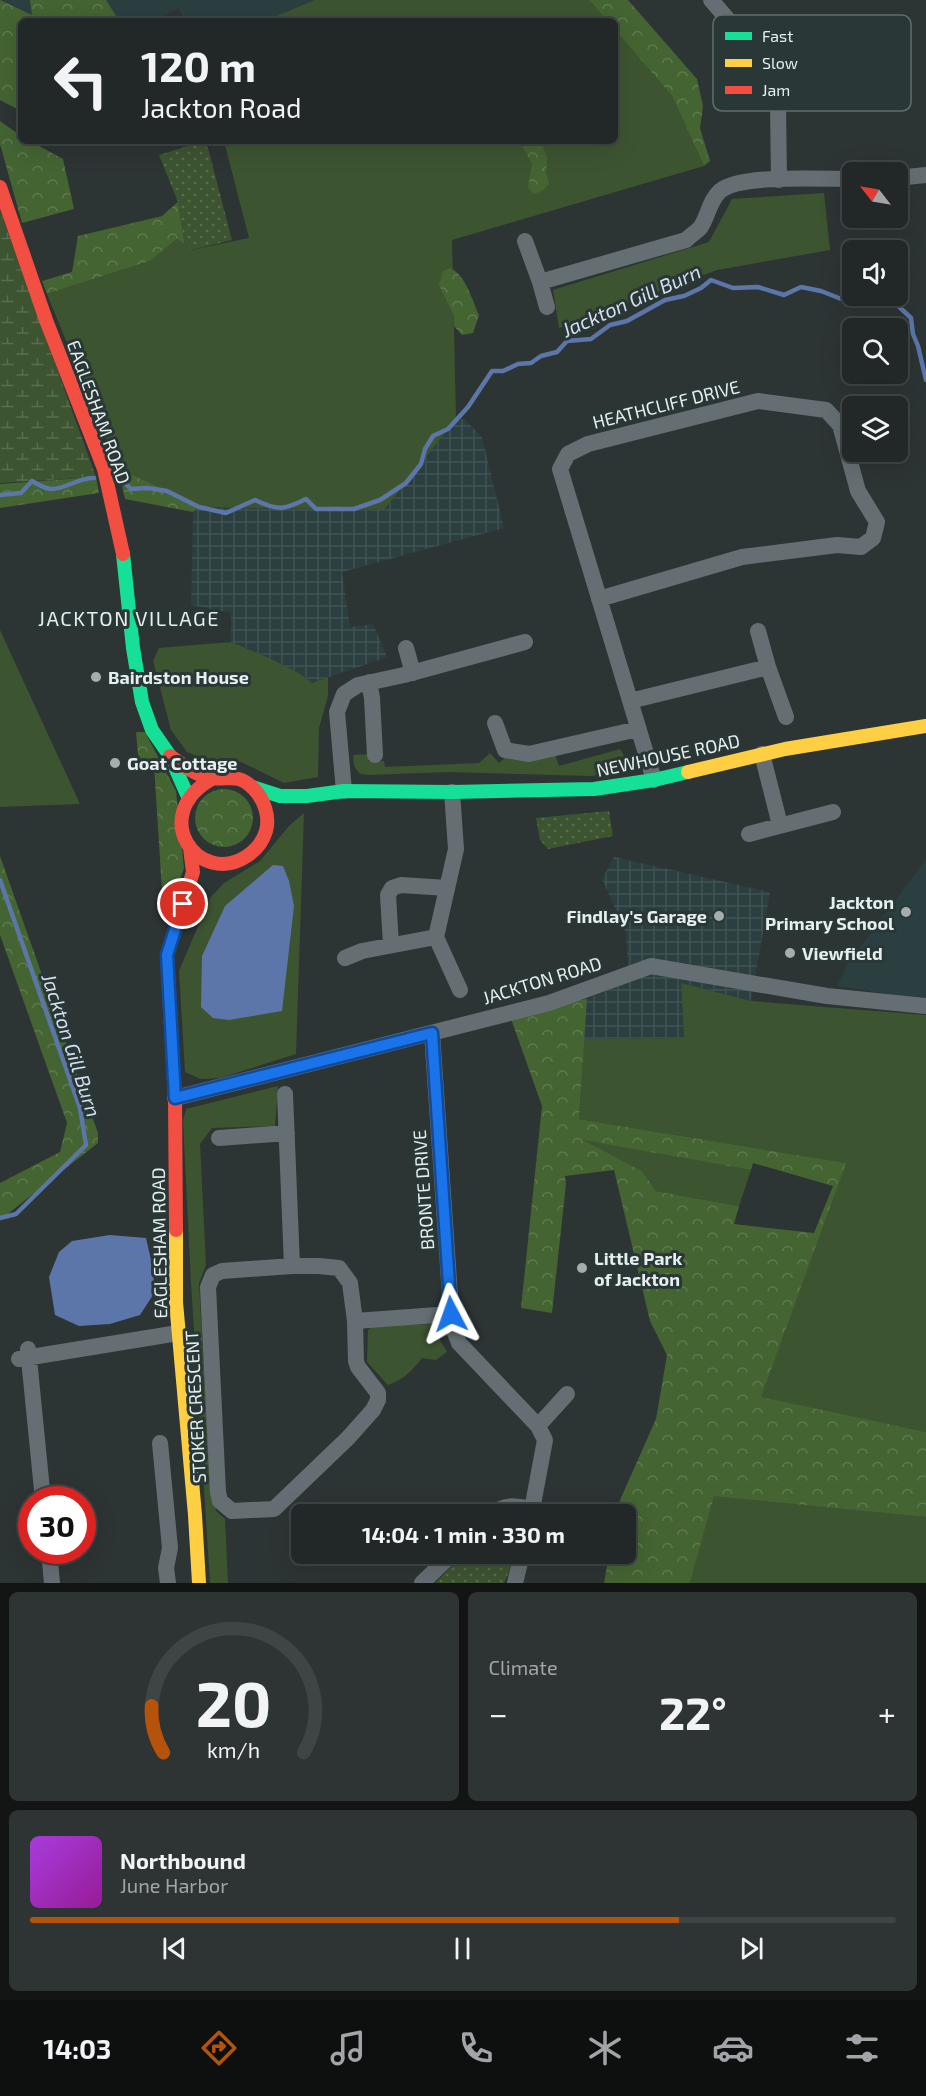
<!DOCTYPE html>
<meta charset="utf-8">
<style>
:root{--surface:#222727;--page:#2e3333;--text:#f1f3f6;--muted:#a2a5a7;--line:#3f4444;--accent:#b45309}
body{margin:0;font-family:"Exo 2",sans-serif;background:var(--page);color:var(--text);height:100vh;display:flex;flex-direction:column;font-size:22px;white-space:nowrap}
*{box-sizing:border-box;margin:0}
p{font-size:20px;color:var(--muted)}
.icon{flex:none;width:33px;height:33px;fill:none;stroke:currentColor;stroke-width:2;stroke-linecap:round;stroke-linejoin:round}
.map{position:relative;height:1583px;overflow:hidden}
.details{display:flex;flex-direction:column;gap:9px;padding:9px;background:#131515;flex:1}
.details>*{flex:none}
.guide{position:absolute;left:18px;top:18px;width:600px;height:126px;border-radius:9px;box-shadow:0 6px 24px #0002,0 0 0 2px var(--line);background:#222727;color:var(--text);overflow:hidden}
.needle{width:39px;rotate:301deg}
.fabs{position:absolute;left:842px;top:162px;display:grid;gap:12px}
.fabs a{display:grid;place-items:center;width:66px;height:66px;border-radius:9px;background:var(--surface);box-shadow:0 6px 24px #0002,0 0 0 2px var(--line);font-size:30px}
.speed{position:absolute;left:18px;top:1486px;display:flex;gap:12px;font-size:30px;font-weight:700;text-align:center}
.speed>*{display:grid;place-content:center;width:78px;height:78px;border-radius:50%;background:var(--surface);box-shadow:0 6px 24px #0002,0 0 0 2px var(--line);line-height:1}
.speed .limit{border:9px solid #d22;background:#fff;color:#111}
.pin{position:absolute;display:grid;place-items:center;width:51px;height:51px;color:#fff;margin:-26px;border:3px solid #fff;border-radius:50%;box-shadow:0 2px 6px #0007}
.me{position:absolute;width:66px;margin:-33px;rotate:356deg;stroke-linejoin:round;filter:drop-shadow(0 0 4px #0008)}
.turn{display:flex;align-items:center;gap:21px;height:126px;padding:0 24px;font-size:27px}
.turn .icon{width:78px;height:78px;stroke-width:2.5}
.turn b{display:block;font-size:42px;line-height:51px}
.big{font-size:45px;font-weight:700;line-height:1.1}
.details .card{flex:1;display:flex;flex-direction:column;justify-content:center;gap:9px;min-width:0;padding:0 21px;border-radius:9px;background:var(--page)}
.details .dial{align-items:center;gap:0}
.dial svg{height:156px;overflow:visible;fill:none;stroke:var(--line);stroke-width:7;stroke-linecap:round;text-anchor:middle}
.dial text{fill:var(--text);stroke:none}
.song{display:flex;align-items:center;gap:18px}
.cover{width:72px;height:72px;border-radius:9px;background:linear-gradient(135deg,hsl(280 70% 55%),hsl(300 70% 35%))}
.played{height:6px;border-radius:3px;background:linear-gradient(90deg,var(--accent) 75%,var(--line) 75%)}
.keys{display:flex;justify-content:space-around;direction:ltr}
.heat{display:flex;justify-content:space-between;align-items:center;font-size:33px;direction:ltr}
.details .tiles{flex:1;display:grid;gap:9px;grid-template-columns:1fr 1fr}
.card:last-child{grid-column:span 2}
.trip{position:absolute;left:291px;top:1504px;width:345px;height:60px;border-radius:9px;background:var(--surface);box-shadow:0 6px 24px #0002,0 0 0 2px var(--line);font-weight:700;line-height:60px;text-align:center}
.dock{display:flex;height:96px;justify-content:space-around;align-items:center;background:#0e1010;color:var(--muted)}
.dock .icon{width:42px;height:42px}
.dock .current{color:var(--accent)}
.dock b{font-size:27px;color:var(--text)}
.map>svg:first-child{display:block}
</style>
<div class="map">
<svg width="926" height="1583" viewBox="0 0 926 1583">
<defs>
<pattern id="industrial-grid" width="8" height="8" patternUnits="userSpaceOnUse" patternTransform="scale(1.5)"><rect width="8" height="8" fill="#2b3f40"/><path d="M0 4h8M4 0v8" fill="none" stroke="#405253"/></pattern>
<pattern id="forest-crowns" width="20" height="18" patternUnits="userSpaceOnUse" patternTransform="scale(1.5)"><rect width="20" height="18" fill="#446432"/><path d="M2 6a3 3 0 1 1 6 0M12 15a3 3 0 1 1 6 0" fill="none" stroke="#5f7a50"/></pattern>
<pattern id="wetland-marsh" width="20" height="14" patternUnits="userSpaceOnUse" patternTransform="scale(1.5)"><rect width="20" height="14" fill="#3d5431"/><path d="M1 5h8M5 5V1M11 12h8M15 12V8" fill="none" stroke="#596d4f"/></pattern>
<pattern id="park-dots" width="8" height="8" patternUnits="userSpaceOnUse" patternTransform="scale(1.5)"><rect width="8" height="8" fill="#3d5431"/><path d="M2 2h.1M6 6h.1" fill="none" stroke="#596d4f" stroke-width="1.8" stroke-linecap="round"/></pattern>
</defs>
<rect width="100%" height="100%" fill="#2d3434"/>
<path fill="#2b3f40" d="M0,0H315L264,21H184L179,8L154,21H21V111L0,100Z
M926,859V1000L837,986L848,964Z"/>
<path fill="url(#industrial-grid)" d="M456,419H464L482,437L504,528L342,572L350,627L373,624L387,657L312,683L304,676L249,649L231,642V613L191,605L193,512L199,507L384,510Z
M614,857L770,892L751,1001L681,983L684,1038L584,1039L587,999L619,986L628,968L626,933L602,879Z"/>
<path fill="#3d5431" d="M315,0H589L607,21H264Z
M615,30L672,96L704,166L452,240L456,419L384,510L199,507L118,468L47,294L150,261L177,239L191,250L249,238L224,141H615Z
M824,193L830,250L717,270L559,328L553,290L709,242L732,199Z
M0,630L80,804L0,807Z
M231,642C249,649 300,670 312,683L328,677V696L319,728L318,777L284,783L241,762H210L187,752L171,730L153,661L159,648Z
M620,749L628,762L624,772L591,776L448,772L369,775L360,774L354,766L353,755L368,754V761H384L385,767L479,763L490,753L499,763L506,757L555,754L559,766Z
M304,813L296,1054L220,1078L201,1079L185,1072L179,971L210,898L224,883L260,861L289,826Z
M681,983L751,1001L926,1015V1432L760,1398L845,1163L579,1119L584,1039L684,1038Z
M278,1086L275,1126L212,1128L200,1144L206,1265L199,1283L211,1493L215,1504L216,1511L225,1519L228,1583H210L191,1283L183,1121L186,1109Z
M580,1139L751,1170L739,1206L656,1191L642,1171Z
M436,1324L440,1340L447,1352L436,1360L422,1358C412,1371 403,1380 388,1385L367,1362L368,1330L373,1326Z
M714,1495L926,1517V1583H690Z"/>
<path fill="url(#forest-crowns)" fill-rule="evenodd" d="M0,0L32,15L30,0H106L116,16L150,21H21V111L0,100Z
M589,0H628L697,79L703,106L700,128L710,161L704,166L672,96L615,30V21H607Z
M0,121L21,136V141H30L63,159L74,209L22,223L0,144Z
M520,141H540L547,156L546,173L549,184L542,191L534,194L528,188L532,164Z
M178,202L185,245L177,239L150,261L47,294L42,281L72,272L78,236L162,216Z
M450,268C466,275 472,300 479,315L473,333L462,335L454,326V316L439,285L443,271Z
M118,468L190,502L199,507L193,512L125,499Z
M96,477L99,493L0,508V484Z
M136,732H145L176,791L184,868L171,903L162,891L154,765L139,766Z
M195 818a29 29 0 1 1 58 0a29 29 0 1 1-58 0Z
M0,856L98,1133V1143L0,1220V1183L60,1152L67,1123L0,935Z
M587,999L579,1119L846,1163L761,1397L926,1432V1517L714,1496L690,1583H604L609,1554H626V1515H617L620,1500L656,1419L667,1355L650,1321L614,1170L565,1176L566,1184L552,1313L521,1308L542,1106L510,1016L572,1001ZM583,1140L751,1170L753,1163L833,1186L814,1233L734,1224L739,1206L656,1191L642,1171Z"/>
<path fill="url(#wetland-marsh)" d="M0,210L96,477L0,483Z"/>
<path fill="url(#park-dots)" d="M201,142L208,148L232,240L191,250L185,245L178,202L159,155Z
M609,811L613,836L548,849L540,840L536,818Z
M464,1554H513L509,1572L504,1583H435Z"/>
<path fill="#5c76a9" d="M273,865L283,866L289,881L294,906L282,1011L229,1020L213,1018L201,1007L202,956L225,906Z
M110,1235L146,1238L154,1273L153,1295L140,1315L110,1324L79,1326L55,1315L49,1277L59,1252L72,1241Z"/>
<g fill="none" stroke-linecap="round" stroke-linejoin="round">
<path stroke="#5c76a9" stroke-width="4.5" d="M891,296L893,301L911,318L913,334L918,346L926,380
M122,480L131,489L148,488L167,491L199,507L226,513L255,500C278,511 284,510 306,499L316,509H354L380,500L406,483L421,464L425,449L433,436L448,429L468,407L492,371H503L518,364L531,363L541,356L557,352L567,341L591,339L610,325L627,321L665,300L684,296L701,288L711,280L733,288L758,287L784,295L801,287L821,291L854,304L871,296
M0,495L21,493L32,481C37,484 45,488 50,489C65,490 79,477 94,478
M0,880L80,1108L86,1145L16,1214L0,1218"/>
<path stroke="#656f73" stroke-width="16" d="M711,0L769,67L778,103L779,180
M897,178L926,175
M525,241L540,282L547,307
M540,282L686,240C690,236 696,232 700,228C708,217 709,201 720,191C739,174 824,179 852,179
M599,599L742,557L837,545L861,547L873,538L877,522L858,491L840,425L826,410L758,401L588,444L568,454L560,469L654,780
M758,631L768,667L786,717
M406,648L413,673
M369,682L372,698L375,755
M630,701L768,667
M495,723L505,750L529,754L638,729
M762,754L780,825
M344,791L337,712L344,694L358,685L404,675L525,642
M452,792L456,849L436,937L460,990
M749,834L833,812
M391,945L388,895L392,888L401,885L447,888
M345,958L362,951L436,937
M432,1033L452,1325L459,1343L538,1426L545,1440L531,1515
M285,1094L292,1266
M175,1098L549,1003L651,966L827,996L926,1006
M219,1138L287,1133
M292,1266H319L339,1268L350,1283L355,1321L356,1361L358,1367L378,1393V1400L373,1410L348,1438L274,1509L232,1511L220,1501L218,1492L208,1287L213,1275L222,1271Z
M355,1321L451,1314
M28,1349L43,1500
M19,1359L178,1333
M538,1426L567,1394
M160,1443L170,1548L166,1568L168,1583
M492,1515C504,1503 517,1506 532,1509
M49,1551L52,1583
M422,1583L452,1554
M515,1583L522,1554"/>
<path stroke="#16e098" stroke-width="14" d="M123,554L133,648L142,702L152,730L170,756L189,799
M252,787L280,796H307L344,791L452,792L594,789L654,780L688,772"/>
<path stroke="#ffcf43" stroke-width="14" d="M688,772L785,749L926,726
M176,1230V1302L195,1515L199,1583"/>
<path stroke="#f24e42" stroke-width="14" d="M0,187L46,320L104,469L123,554
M170,756C182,764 196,776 210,778C227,781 237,772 253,788C264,799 270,816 266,831C263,841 256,850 247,856C199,888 147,815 212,779
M176,1230L175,1098L167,955L193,872L190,848"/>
</g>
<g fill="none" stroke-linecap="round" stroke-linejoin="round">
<g stroke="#114b97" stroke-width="15">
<path id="route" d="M183,904L167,955L175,1098L432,1033L451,1314"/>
</g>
<use href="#route" stroke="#1a73e8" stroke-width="10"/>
</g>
<g fill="#a5adad" stroke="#2a3737" stroke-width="2">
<circle cx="96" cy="677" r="6"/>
<circle cx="115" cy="763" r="6"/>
<circle cx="906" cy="912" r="6"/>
<circle cx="719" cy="916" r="6"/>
<circle cx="790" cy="953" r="6"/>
<circle cx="582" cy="1268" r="6"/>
</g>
<g text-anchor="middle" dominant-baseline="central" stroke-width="6" stroke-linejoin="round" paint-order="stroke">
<g font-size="18" fill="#e6eeee" stroke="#2a3737">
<text transform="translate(666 404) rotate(-14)">HEATHCLIFF DRIVE</text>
<text transform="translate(99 412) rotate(70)">EAGLESHAM ROAD</text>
<text transform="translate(668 755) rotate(-12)">NEWHOUSE ROAD</text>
<text transform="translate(542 980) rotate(-17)">JACKTON ROAD</text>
<text transform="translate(423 1190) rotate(-94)">BRONTE DRIVE</text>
<text transform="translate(159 1243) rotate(-91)">EAGLESHAM ROAD</text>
<text transform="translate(195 1407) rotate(-93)">STOKER CRESCENT</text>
</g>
<g font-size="18" font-weight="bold" fill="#e6eeee" stroke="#2a3737" text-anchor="start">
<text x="108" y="677">Bairdston House</text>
<text x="127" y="763">Goat Cottage</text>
<text x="894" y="902" text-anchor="end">Jackton<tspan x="894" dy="21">Primary School</tspan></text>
<text x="707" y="916" text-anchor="end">Findlay's Garage</text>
<text x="802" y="953">Viewfield</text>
<text x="594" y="1258">Little Park<tspan x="594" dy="21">of Jackton</tspan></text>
</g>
<g font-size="20" font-style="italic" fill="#d6dfef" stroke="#2a3737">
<text transform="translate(631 300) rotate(-24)">Jackton Gill Burn</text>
<text transform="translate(72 1045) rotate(72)">Jackton Gill Burn</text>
</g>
<g font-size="20" letter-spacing="1.5" fill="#e6eeee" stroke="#2a3737">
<text x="129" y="618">JACKTON VILLAGE</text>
</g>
</g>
<rect x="713" y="15" width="198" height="96" rx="9" fill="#2a3737" stroke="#626e6e" stroke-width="1.5"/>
<rect x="725" y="32" width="27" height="8" fill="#16e098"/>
<rect x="725" y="59" width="27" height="8" fill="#ffcf43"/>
<rect x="725" y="86" width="27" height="8" fill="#f24e42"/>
<g font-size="16" fill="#e6eeee">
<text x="762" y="42">Fast</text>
<text x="762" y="69">Slow</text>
<text x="762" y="96">Jam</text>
</g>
</svg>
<div class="fabs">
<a><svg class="needle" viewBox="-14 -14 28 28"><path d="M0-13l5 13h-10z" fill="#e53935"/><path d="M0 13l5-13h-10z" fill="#a2a5a7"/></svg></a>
<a><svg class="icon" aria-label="sound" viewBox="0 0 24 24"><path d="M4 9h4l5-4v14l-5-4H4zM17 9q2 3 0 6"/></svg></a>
<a><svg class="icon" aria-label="search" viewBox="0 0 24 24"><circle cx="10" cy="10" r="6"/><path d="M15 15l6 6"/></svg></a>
<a><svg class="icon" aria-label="layers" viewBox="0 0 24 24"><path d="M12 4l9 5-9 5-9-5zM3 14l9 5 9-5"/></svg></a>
</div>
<div class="speed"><div class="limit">30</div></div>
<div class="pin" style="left:183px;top:904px;background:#d93025"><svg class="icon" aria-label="arrive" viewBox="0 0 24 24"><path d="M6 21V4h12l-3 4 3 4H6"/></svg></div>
<svg class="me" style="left:451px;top:1314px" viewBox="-20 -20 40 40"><path d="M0-17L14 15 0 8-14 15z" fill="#1a73e8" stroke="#fff" stroke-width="4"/></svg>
<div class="trip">14:04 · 1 min · 330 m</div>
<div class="guide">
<div class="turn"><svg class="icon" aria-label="left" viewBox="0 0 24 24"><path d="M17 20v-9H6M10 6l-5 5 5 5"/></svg><div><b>120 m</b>Jackton Road</div></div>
</div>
</div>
<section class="details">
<div class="tiles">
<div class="card dial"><svg viewBox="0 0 100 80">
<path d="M14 69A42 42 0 1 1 86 69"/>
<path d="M14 69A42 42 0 0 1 8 45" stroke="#b45309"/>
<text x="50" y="56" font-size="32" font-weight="700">20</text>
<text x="50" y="72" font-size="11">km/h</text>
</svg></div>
<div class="card"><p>Climate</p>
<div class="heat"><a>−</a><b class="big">22°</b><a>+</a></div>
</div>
<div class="card">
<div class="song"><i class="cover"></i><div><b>Northbound</b><p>June Harbor</p></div></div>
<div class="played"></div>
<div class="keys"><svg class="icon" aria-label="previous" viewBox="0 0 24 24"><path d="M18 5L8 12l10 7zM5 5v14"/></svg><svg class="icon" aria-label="pause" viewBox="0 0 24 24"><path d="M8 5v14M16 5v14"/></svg><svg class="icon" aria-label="next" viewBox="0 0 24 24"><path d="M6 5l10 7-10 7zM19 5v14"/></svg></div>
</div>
</div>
</section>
<nav class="dock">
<b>14:03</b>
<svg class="icon current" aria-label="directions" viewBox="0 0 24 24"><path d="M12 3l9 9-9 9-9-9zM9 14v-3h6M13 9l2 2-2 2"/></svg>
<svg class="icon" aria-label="music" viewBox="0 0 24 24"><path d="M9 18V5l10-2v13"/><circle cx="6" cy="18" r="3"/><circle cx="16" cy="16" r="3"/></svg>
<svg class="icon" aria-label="phone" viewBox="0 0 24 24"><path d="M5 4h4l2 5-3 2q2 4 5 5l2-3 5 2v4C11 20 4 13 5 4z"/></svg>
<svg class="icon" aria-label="climate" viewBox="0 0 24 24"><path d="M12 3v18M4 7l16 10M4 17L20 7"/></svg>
<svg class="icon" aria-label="car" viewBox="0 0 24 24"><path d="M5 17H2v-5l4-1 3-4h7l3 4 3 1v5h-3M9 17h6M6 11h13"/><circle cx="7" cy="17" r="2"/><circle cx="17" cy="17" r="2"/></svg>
<svg class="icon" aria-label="filters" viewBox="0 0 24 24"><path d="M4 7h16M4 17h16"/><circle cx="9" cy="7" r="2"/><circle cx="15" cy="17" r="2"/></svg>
</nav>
